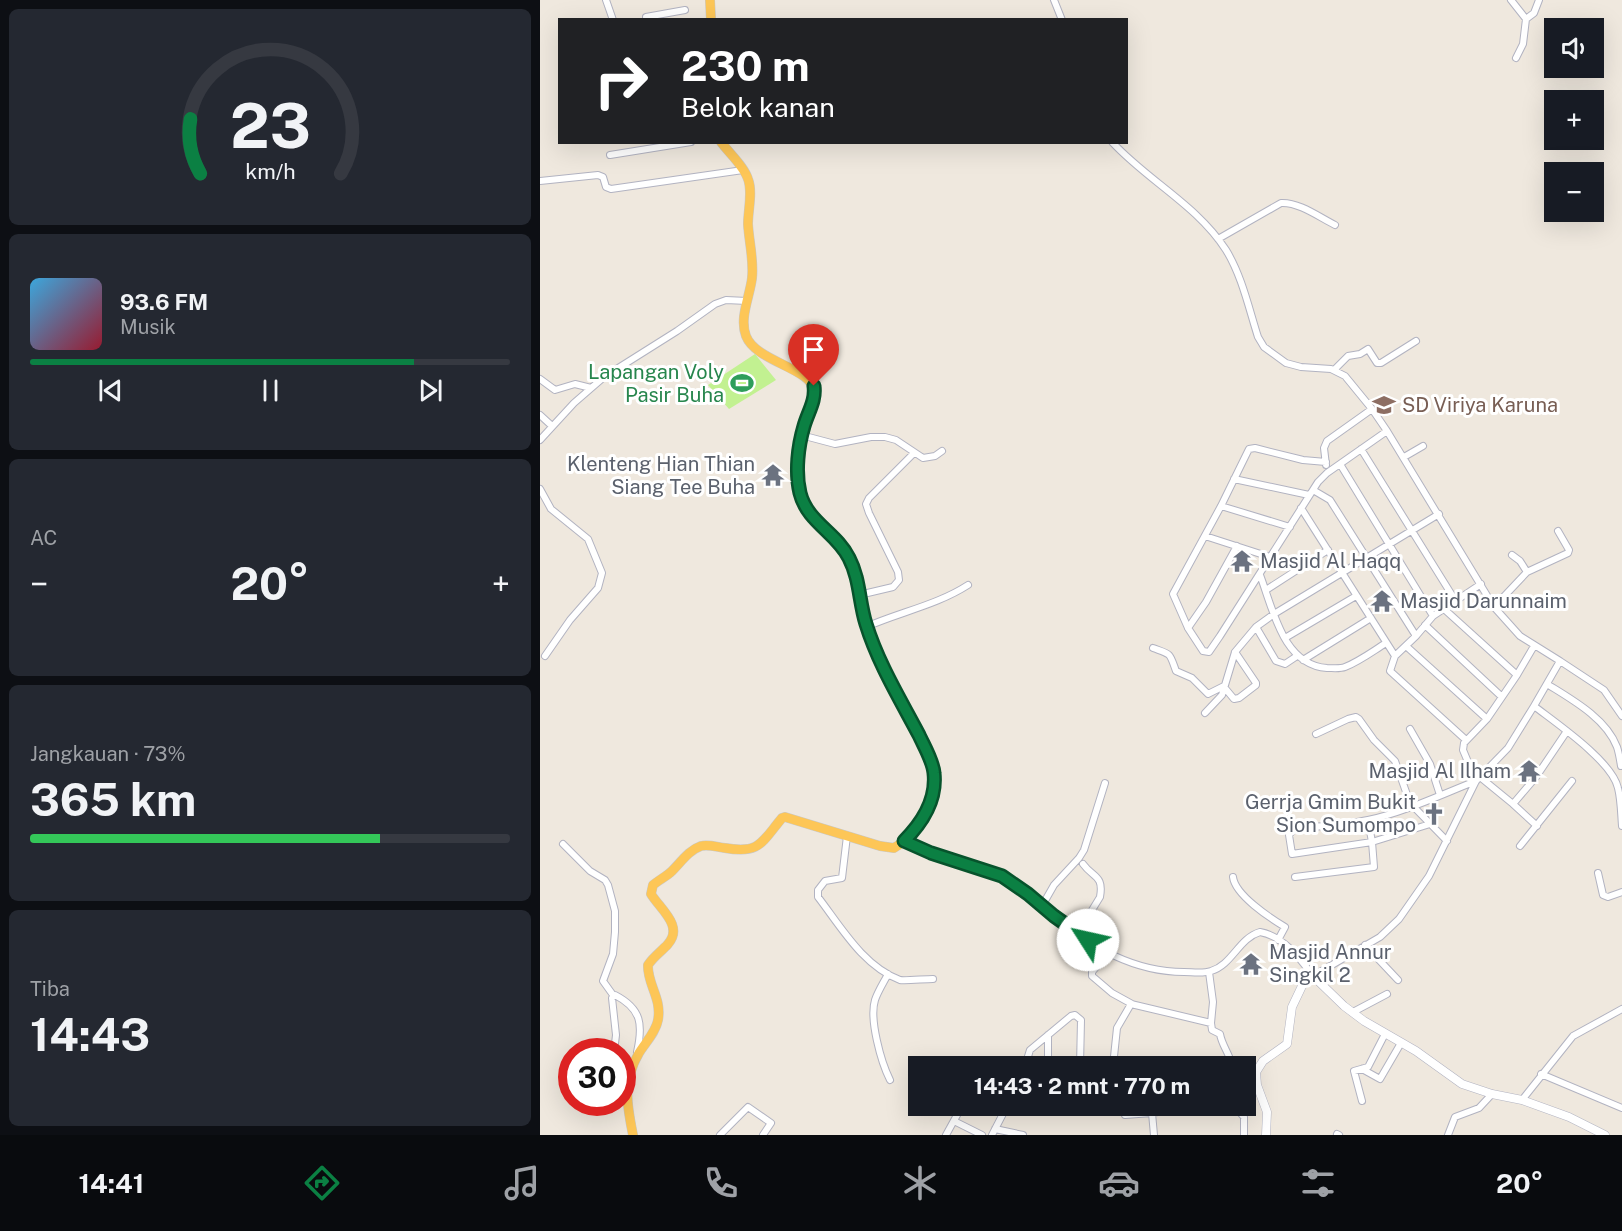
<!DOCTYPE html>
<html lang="id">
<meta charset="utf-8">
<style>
:root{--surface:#171b24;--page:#242831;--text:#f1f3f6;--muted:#9ea1a6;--line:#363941;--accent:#0b8043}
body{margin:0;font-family:"Public Sans",sans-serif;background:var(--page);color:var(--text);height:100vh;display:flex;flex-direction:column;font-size:22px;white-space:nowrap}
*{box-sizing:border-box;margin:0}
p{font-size:20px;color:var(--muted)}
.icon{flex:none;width:33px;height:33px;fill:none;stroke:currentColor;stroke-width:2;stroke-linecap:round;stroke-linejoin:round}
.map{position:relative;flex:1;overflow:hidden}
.drawer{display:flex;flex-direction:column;gap:9px;padding:9px;background:#0d0f14;width:540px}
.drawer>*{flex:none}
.top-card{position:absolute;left:18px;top:18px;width:570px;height:126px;border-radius:0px;box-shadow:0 6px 24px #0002;background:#202124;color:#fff;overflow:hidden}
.fabs{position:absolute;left:1004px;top:18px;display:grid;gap:12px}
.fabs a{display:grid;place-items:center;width:60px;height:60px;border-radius:0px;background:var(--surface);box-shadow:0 6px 24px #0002;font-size:30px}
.speed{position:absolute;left:18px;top:1038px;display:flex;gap:12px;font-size:30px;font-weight:700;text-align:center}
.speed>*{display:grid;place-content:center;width:78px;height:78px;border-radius:50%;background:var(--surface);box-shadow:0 6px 24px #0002;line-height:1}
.speed .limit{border:9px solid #d22;background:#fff;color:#111}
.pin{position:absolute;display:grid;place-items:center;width:51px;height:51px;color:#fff;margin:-62px -26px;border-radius:50% 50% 50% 0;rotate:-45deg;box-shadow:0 0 6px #0007}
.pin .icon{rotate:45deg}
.me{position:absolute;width:66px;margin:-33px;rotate:305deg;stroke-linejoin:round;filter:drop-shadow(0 0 4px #0008)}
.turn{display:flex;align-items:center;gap:21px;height:126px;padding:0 24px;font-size:27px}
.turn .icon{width:78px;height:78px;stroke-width:2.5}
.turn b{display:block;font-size:42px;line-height:51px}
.big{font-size:45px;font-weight:700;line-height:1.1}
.drawer .tile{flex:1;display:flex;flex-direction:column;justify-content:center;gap:9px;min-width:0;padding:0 21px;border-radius:9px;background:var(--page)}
.drawer .dial{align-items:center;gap:0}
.dial svg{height:156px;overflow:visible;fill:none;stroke:var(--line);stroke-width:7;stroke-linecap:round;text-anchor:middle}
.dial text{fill:var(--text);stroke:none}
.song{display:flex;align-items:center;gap:18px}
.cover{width:72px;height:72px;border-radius:9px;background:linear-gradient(135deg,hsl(200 70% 55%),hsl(350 70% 35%))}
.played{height:6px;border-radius:3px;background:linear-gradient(90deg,var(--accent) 80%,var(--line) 80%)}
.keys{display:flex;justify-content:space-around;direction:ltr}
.heat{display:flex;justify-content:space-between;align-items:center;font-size:33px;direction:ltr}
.charge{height:9px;border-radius:4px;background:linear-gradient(90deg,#34c759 73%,var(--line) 0)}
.trip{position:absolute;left:368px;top:1056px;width:348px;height:60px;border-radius:0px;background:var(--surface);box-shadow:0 6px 24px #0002;font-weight:700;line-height:60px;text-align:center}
.dock{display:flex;height:96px;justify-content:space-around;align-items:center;background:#090b0e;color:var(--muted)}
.dock .icon{width:42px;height:42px}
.dock .on{color:var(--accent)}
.dock b{font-size:27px;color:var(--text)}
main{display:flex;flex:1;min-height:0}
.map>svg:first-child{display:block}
</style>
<main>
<section class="drawer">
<div class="tile dial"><svg viewBox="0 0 100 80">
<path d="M14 69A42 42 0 1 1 86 69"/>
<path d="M14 69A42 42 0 0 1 9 41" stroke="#0b8043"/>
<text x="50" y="56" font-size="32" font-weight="700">23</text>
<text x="50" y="72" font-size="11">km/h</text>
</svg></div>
<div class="tile">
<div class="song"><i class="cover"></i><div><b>93.6 FM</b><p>Musik</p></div></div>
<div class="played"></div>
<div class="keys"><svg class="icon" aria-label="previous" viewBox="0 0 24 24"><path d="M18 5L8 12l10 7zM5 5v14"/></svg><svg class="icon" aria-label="pause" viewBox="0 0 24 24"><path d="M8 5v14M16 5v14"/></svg><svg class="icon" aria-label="next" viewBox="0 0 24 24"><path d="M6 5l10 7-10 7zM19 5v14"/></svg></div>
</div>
<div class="tile"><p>AC</p>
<div class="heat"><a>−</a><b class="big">20°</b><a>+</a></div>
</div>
<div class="tile"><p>Jangkauan · 73%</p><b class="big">365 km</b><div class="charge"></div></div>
<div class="tile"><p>Tiba</p><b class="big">14:43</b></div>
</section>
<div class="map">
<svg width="1082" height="1135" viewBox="0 0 1082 1135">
<rect width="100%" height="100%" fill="#efe8de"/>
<path fill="#c2f191" d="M215,354L236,380L189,409L168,385Z"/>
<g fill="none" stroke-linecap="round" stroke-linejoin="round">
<g stroke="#b2b3c1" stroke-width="8">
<path id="minor" d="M66,0L73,20
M514,0L522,20
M971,0L986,19L983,44L976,58
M106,17L145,10
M986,19L994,13L999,0
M572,142C608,181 657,205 686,250C702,276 709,309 718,337L724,347L746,363L761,367L791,369L805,376L832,409L847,431L954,607L980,636L1020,661L994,706
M70,155L151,142
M0,181L58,175L63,177L66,187L71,189L203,170
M678,239L741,203C759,202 779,217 795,225
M794,370L808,356L820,354L828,349L837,363H841L876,341
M0,379L15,390L35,384L51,388
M0,415L12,426
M261,435L295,444L331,437H345L356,440L383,458L395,456L402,451
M0,440L34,403L64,377L137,331L175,304L186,300L207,301
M821,449L915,600
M864,457L883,446
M786,462L763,460L715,448L709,449L707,453L681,506L633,594L648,628L663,651L669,652L680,636L778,482L787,473L847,431
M800,464L893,616
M786,465L784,448L787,441L832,409
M694,479L769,495
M0,489L11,509L48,539L62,573L58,588L30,620L5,656
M773,490L790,500L876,636
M681,506L750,527
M761,508L855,656L876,636L893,616L941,584
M665,536L730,557
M987,572L1028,553L1029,550L1018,531
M720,575C733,609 743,665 787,668C793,668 800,669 805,667C820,661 833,651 846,643
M726,590L788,550
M319,595L353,587L359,580L358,572L329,513L326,504L329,498L374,453
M954,607L987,572L980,561L972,555
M885,625L962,697
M326,627C360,612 397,605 428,585
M716,627L736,661L745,664L757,656
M648,628L666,602L697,546
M745,638L816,596
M866,646L947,719
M613,648C632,655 629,652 636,671L652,678L668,694L684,686
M855,656L850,671L926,740
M763,660L831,618
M1020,661L1064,690L1082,716
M977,675L994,646
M1007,684C1031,699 1066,718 1077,747C1079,753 1080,760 1081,766
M684,687L694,699L699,698L716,685V683L695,652
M665,713L682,695L695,652L716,627L734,614L899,514
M870,729L890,764L900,795
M776,734L808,719L816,717L819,719L834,740L855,761L870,803L907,841
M940,777L973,804L996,777L1027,731
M973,804L997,826
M890,824L832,842L752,854L749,835L754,829C779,826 804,825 828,820C865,812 900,795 936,781L923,750L924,743L947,719L977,675L903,608
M307,836L302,878L285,881L278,890V897C301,927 323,966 360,980C364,981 385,979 393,979
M364,841C383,850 403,857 423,864C436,868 450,871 462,876C482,886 497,902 513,916C551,947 594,972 644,972C652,972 663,974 671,971C692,965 699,938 720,932C743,936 760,958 773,976L840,937L859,919L889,876L936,781L968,748L994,706C1016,723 1072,761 1078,788C1081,800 1081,813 1082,826
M23,844L50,871L65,880L68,885L75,911V932L73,954L63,981L73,995
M980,846L1032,781
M1058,873L1063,895L1068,897L1082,892
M693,877C695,895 730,918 745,927L738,940
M755,877L834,867L832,842L828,820
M502,906L514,885L539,858L544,850L565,783
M538,933L560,897C564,875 553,878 543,864
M825,945L858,980
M568,953L552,972V976L572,993L592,1004
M348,974C344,982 338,991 335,1000C329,1019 341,1062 350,1080
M813,1012L847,994
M671,1023L672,1030L680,1034C682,1046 690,1054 692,1066
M508,1035V1066
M74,1052L76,1035L72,998L75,995C102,1009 103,1025 97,1052
M485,1066L490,1050L531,1016L535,1015L541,1020L540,1066
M573,1066L577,1028L591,1004L671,1023L673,1002L669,972
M822,1069L840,1079L861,1043
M1001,1074L1082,1108
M982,1100L1033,1036L1082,1009
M822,1101L814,1071L828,1067L845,1034
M697,1106V1109L704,1117V1135
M585,1115L612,1113
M414,1121L442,1135
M455,1129L483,1135
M797,1134L799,1135
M180,1135L208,1107L231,1123L223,1135
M406,1135L422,1106
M452,1135L467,1106
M614,1135L612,1113L651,1106
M908,1135L915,1117L939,1108L952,1094"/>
</g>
<g stroke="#b2b3c1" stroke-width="9">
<path id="tertiary" d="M726,1135L727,1112L717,1085L716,1072L723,1061L747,1044L752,1007L762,986L773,976L804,1006L824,1021L876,1051L922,1084L952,1094L982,1100L1029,1117L1065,1135"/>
</g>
<g stroke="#c8c8c8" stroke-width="10">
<path id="trunk" d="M170,0L171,20
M93,1135C87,1105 82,1082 99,1053C105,1043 116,1032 118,1020C122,998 107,984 108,965C114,956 122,951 128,944C144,926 120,909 111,894L113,885C119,880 127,876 132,871C141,862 149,850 161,846C168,844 177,847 185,848C220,854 221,843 242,818L245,817L340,846L354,848C379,834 398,801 394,772C393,765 389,757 386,751C375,726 360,703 348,678C340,662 334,644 327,628C317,605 321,580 309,558C299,537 276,526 265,506C252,482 257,446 265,421C269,412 275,402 274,391C272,368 216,362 206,336C199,318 210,296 212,278C214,260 209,242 208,224C208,210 213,192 208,179C204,166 189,153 181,142"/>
</g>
<use href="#minor" stroke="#fff" stroke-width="6"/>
<use href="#tertiary" stroke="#fff" stroke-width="8"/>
<use href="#trunk" stroke="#fdc657" stroke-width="9"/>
</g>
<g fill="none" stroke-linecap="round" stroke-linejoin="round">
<g stroke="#07532c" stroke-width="15">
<path id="route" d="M274,386C276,401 268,412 264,426C258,446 255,472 260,493C267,522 297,533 309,558C320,579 319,602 326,624C338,663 360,699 379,735C384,746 393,761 394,773C397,800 382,823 364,841L391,853L462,876L488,894L514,916L548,940"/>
</g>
<use href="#route" stroke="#0b8043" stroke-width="10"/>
</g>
<defs>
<g id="stadium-bare" transform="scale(1.8)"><path d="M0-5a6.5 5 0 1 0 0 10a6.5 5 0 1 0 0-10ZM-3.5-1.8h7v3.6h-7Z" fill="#2e9e5b" stroke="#fff" stroke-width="2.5" paint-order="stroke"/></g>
<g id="school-bare" transform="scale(1.8)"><path d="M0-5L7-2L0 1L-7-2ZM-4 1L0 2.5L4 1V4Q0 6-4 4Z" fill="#8d6e63" stroke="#fff" stroke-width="2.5" paint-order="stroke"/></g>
<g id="temple-bare" transform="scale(1.8)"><path d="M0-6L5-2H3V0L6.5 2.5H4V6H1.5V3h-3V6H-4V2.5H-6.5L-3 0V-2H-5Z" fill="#6b7280" stroke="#fff" stroke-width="2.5" paint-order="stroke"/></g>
<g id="church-bare" transform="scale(1.8)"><path d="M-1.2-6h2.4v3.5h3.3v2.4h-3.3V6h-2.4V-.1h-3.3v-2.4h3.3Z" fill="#6b7280" stroke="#fff" stroke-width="2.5" paint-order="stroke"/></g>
</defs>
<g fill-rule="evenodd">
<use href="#stadium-bare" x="202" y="383"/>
<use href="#school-bare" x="844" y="405"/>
<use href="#temple-bare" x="233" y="475"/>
<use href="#temple-bare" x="702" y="561"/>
<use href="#temple-bare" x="842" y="601"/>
<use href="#temple-bare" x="989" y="771"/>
<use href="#church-bare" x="894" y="814"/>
<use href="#temple-bare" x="711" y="964"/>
</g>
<g text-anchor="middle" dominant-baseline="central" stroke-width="6" stroke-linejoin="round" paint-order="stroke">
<g font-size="20" fill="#27864d" stroke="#fff" text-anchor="end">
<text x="184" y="372">Lapangan Voly<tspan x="184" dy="23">Pasir Buha</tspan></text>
</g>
<g font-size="20" fill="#785e54" stroke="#fff" text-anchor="start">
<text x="862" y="405">SD Viriya Karuna</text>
</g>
<g font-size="20" fill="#5b616d" stroke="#fff" text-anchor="end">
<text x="215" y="464">Klenteng Hian Thian<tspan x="215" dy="23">Siang Tee Buha</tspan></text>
<text x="720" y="561" text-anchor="start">Masjid Al Haqq</text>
<text x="860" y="601" text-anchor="start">Masjid Darunnaim</text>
<text x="971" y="771">Masjid Al Ilham</text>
<text x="876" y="802">Gerrja Gmim Bukit<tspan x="876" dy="23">Sion Sumompo</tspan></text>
<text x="729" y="952" text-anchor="start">Masjid Annur<tspan x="729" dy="23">Singkil 2</tspan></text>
</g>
</g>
</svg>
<div class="fabs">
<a><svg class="icon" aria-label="sound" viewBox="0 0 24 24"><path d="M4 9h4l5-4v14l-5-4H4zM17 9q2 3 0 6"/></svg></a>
<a>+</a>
<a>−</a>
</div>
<div class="speed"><div class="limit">30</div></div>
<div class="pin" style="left:274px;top:386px;background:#d93025"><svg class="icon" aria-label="arrive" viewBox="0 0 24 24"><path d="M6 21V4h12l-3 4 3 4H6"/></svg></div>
<svg class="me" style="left:548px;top:940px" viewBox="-20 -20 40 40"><circle r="19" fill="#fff"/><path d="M0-13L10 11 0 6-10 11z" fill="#0b8043"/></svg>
<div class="trip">14:43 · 2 mnt · 770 m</div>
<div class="top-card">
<div class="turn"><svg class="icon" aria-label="right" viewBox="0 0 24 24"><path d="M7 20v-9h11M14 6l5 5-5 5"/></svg><div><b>230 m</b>Belok kanan</div></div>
</div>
</div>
</main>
<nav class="dock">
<b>14:41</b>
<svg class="icon on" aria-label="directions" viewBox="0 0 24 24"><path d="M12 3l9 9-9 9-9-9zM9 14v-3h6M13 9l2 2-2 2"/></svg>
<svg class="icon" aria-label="music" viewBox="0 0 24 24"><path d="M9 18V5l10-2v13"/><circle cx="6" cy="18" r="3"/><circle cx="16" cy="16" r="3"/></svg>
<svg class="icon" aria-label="phone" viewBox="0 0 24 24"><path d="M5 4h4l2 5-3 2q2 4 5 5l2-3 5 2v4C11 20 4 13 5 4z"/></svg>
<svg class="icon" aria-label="climate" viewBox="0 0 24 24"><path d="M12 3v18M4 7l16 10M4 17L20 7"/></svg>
<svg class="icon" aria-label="car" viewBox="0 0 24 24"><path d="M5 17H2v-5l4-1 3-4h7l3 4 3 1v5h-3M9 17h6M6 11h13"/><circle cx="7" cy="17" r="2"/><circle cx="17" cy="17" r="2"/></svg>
<svg class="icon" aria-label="filters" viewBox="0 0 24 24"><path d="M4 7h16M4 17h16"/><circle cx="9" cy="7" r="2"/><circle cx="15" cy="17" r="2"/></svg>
<b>20°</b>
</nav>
